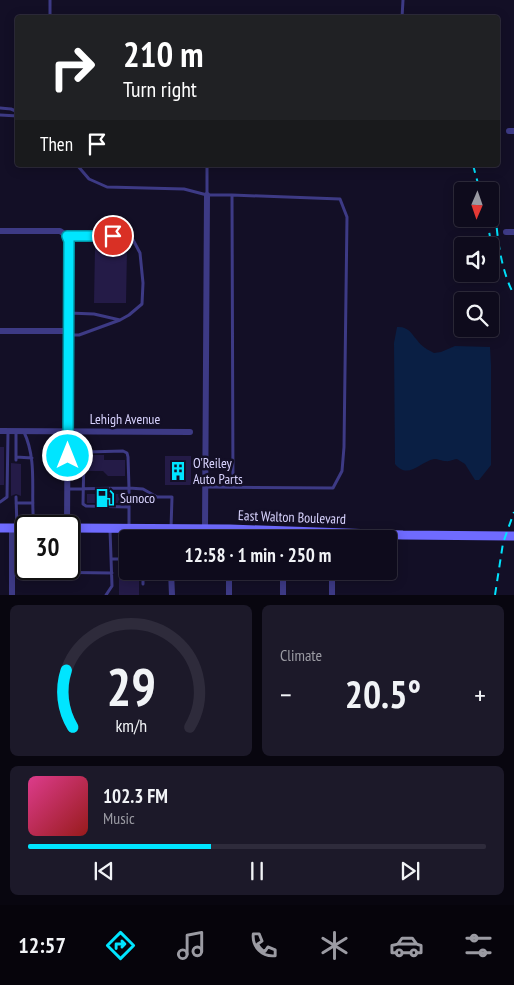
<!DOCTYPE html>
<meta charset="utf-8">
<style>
:root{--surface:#0e0b1c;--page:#1c1929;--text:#f1f3f6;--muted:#9b9ba3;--line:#2e2b3b;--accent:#00e5ff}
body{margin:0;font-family:"PT Sans Narrow",sans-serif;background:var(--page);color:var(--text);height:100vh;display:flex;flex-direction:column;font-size:19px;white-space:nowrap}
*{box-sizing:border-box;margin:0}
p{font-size:16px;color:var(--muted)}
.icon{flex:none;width:28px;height:28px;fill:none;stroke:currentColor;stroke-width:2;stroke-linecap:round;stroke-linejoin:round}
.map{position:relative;height:595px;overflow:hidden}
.panel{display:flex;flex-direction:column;gap:10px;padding:10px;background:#08060f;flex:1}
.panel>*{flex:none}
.hud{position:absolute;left:15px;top:15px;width:485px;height:152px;border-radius:5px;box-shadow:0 2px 12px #0003,0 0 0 1px var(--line);background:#202124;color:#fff;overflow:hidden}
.needle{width:32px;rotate:182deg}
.fabs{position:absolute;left:454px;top:182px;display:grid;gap:10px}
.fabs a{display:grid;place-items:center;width:45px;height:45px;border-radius:5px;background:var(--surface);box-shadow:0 2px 12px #0003,0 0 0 1px var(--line);font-size:25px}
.speed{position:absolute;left:15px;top:515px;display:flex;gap:10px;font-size:25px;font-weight:700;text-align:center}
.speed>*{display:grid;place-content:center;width:65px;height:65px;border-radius:50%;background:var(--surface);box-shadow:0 2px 12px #0003,0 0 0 1px var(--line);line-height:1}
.speed .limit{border:2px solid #111;border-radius:8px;background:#fff;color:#111}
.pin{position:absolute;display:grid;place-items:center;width:42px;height:42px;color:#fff;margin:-21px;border:2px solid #fff;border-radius:50%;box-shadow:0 1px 5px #0007}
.me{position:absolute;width:55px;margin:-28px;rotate:0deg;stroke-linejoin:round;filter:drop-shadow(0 0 4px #0008)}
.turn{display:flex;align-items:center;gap:18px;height:105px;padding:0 25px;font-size:22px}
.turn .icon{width:65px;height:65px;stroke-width:2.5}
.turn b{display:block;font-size:35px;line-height:42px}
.then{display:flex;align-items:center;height:48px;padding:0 25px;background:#0003;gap:10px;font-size:19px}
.big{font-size:38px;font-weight:700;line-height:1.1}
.panel .tile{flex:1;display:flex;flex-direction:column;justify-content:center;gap:8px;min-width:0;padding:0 18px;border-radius:8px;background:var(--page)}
.panel .dial{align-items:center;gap:0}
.dial svg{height:130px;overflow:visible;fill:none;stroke:var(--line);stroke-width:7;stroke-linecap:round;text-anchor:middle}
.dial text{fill:var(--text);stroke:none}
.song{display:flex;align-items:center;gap:15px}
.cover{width:60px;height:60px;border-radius:8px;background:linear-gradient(135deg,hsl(330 70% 55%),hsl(0 70% 35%))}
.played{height:5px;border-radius:2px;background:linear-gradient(90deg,var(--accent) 40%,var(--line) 40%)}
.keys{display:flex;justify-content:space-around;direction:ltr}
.heat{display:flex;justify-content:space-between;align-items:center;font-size:28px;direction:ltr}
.panel .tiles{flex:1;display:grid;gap:10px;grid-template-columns:1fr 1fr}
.tile:last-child{grid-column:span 2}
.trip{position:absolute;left:119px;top:530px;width:278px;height:50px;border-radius:5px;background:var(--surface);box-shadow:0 2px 12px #0003,0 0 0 1px var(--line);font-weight:700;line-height:50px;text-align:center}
.tabs{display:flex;height:80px;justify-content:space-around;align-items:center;background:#06040b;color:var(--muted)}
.tabs .icon{width:35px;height:35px}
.tabs .selected{color:var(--accent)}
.tabs b{font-size:22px;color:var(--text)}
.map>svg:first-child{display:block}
</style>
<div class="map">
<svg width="514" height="595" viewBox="0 0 514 595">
<rect width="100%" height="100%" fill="#130f26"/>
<path fill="#0a1f44" d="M397,327C408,326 411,333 417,340C421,346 428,350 434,353L441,352L455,346L490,347L491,365V465L479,480H475L465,464L457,459C454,459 450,462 446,461C441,461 439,459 434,459C420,462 408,480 395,464L394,343Z"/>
<path fill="#241b47" d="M95,248L127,249L126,303H94Z
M0,447H4V485H0Z
M91,455H104V460H125V476H108L103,471H88V459Z
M165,456H191V485H165Z
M11,463L21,464V496L16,494L11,496Z
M87,494H126V503H87Z
M124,571H134V575H139V595H119V575H124Z"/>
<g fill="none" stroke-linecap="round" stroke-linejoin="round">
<path stroke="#3d3a85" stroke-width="3" d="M50,18V0
M402,18L403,0
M0,108L11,109L18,112
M0,115L18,116
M77,165L89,179L107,187L184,189L207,195H232
M207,195V165
M68,236H131L140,253L143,283L142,304L129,315L120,320L79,335H68
M69,313L94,314L120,320
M16,432V460
M24,432C38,462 30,494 34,526
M16,457L32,458
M206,487L333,488L342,471L344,447L347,217L340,199L232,195L233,487
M68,489L129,488V526
M16,497L17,527
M0,502L7,497L8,432
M16,503H33
M129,507L86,506L83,504L84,453L87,452L123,451L127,453L128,457L129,488L143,489L157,497H172L171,528
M111,559H128
M143,571V584
M35,572L112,573
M106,595L112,586L110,530"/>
<path stroke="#3d3a85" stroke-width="6" d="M509,131H514
M0,231H60L66,235L69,239L67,526
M506,232H514
M0,331H68
M0,431L190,432
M12,528V595
M205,529L207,195
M171,539V528
M230,539V529
M171,571L172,595
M229,571V595
M283,595V571
M332,595V571"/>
<path stroke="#6f6bff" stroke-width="9" d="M0,528H26
M69,528L230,529L403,535L514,536"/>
<path stroke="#00e5ff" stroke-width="2" stroke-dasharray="8 6" stroke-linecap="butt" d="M473,165L480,191
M494,186C496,222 497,262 514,295
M487,219L494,261
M495,595L503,543L514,512"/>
</g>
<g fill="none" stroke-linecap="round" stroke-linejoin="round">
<g stroke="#0095a6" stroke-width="12">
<path id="route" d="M68,456L69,241L67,236H113"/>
</g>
<use href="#route" stroke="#00e5ff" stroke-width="9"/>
</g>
<defs>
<g id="building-bare" transform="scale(1.5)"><path d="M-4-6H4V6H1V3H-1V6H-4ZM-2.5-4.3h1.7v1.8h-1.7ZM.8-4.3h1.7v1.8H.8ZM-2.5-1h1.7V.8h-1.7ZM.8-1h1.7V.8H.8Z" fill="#00e5ff" stroke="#130f26" stroke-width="2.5" paint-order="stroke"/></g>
<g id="fuel-bare" transform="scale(1.5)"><path d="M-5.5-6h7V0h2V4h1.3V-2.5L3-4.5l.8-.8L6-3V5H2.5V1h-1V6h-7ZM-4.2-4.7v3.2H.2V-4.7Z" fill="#00e5ff" stroke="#130f26" stroke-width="2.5" paint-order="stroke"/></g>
</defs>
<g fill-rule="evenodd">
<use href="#building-bare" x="178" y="471"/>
<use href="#fuel-bare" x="105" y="498"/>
</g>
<g text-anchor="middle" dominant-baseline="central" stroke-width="5" stroke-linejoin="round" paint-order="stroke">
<g font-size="14" fill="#d9d4ff" stroke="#130f26">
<text x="125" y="419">Lehigh Avenue</text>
<text transform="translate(292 517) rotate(2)">East Walton Boulevard</text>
</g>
<g font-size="14" fill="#d9d4ff" stroke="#130f26" text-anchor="start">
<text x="193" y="463">O'Reiley<tspan x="193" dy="16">Auto Parts</tspan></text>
<text x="120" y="498">Sunoco</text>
</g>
</g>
</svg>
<div class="fabs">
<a><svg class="needle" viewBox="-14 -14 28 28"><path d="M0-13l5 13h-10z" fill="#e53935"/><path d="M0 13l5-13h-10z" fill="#9b9ba3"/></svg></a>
<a><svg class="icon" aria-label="sound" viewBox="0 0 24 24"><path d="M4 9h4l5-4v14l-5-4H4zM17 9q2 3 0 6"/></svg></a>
<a><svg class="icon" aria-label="search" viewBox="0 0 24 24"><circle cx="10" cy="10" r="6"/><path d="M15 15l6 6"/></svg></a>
</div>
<div class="speed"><div class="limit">30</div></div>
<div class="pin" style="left:113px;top:236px;background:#d93025"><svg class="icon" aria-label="arrive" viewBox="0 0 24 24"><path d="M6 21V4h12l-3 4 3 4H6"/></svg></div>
<svg class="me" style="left:68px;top:456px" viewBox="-20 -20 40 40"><circle r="17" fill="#00e5ff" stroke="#fff" stroke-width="3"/><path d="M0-11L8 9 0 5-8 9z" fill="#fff"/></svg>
<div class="trip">12:58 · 1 min · 250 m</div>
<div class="hud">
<div class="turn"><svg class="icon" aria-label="right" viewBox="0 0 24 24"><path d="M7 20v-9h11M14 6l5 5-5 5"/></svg><div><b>210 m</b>Turn right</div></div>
<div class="then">Then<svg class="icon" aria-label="arrive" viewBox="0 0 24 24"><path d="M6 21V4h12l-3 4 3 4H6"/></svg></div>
</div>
</div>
<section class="panel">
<div class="tiles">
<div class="tile dial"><svg viewBox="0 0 100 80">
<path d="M14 69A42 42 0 1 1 86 69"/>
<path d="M14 69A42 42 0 0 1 10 34" stroke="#00e5ff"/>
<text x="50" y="56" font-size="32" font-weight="700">29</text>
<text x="50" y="72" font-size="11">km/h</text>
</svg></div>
<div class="tile"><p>Climate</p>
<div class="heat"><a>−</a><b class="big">20.5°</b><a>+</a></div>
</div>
<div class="tile">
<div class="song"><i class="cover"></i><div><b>102.3 FM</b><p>Music</p></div></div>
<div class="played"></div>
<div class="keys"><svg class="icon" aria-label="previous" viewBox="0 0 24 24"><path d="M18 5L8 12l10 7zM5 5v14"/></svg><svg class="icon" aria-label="pause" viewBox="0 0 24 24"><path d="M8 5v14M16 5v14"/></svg><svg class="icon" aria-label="next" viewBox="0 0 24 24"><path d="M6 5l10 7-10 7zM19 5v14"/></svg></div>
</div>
</div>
</section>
<nav class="tabs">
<b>12:57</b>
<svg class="icon selected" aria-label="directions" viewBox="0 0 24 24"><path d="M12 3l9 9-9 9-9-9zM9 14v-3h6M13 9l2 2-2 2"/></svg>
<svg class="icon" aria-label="music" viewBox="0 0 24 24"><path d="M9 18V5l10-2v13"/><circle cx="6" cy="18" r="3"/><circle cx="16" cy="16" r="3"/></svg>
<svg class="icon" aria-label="phone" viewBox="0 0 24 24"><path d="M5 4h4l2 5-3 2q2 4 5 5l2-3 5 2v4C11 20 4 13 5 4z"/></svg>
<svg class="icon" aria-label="climate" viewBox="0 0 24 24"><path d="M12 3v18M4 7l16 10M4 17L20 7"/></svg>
<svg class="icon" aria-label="car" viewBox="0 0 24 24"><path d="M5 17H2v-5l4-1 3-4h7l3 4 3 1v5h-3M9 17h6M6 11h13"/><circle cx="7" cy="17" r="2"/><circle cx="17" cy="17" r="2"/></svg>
<svg class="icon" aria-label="filters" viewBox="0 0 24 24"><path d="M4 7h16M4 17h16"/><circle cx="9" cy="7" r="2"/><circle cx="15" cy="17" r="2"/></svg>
</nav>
